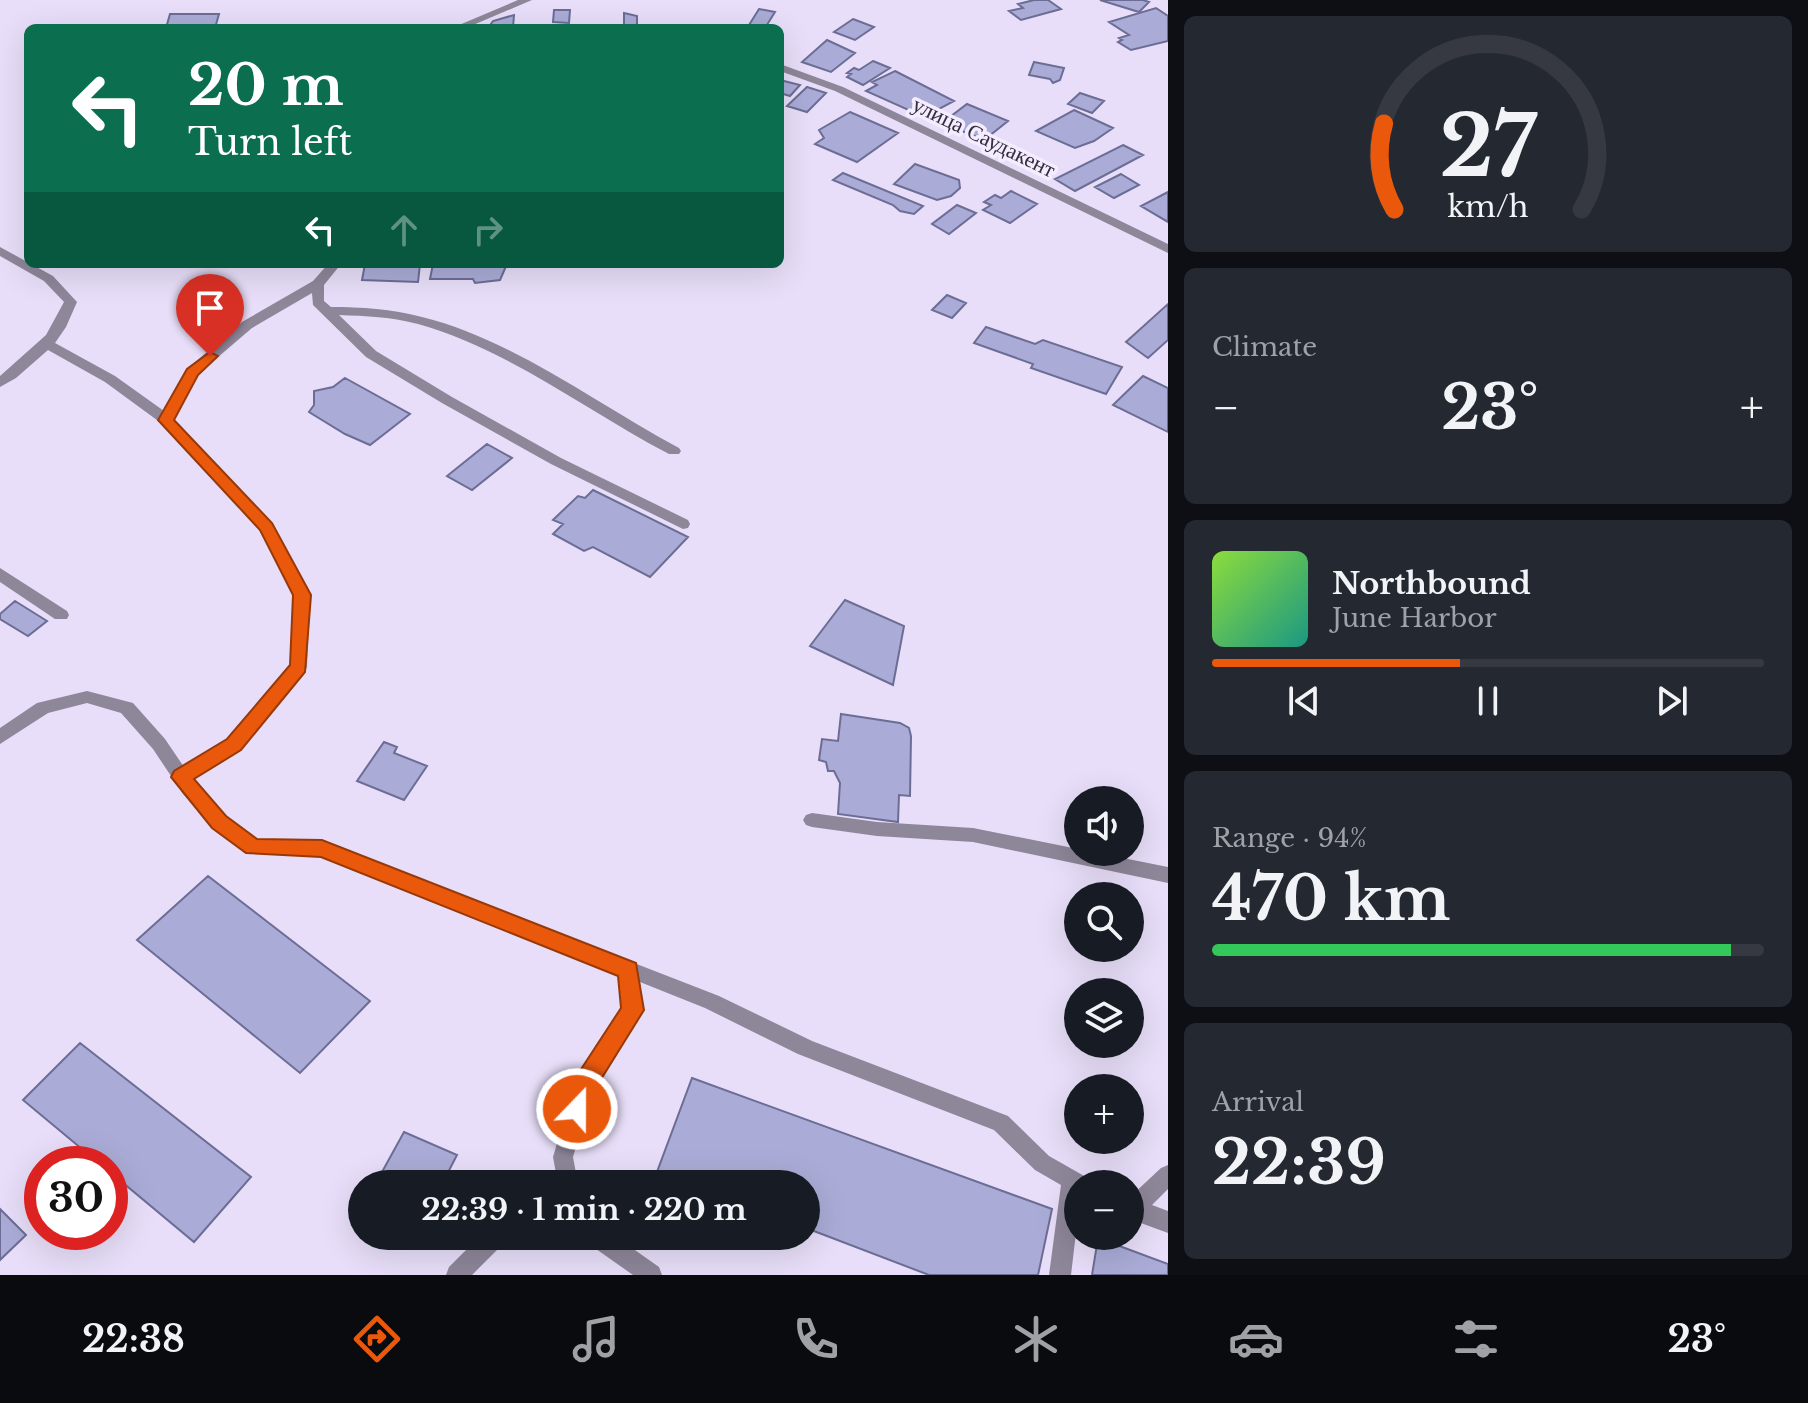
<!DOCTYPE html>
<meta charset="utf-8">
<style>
:root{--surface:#171b24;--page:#242831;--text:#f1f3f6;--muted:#9ea1a6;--line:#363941;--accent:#ea580c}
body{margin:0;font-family:"Libre Baskerville",serif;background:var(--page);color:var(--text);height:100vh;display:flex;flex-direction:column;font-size:30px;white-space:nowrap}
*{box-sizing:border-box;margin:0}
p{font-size:26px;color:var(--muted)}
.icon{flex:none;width:44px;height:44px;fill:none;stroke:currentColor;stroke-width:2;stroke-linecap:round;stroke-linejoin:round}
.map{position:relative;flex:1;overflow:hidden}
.drawer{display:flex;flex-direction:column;gap:16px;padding:16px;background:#0d0f14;width:640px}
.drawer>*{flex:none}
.hud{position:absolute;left:24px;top:24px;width:760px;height:244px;border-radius:12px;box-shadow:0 8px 32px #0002;background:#0b6e4f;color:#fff;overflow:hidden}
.tools{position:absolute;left:1064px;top:786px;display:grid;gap:16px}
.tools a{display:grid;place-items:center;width:80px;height:80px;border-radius:50%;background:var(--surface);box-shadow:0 8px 32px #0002;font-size:40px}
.speed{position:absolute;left:24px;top:1146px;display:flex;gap:16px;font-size:40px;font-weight:700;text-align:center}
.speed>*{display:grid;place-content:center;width:104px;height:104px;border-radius:50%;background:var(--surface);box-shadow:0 8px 32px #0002;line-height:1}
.speed .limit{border:12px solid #d22;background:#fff;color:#111}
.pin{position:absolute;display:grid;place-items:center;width:68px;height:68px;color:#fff;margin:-82px -34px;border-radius:50% 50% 50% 0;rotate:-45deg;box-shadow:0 0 8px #0007}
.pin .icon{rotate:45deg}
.me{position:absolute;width:88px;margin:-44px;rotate:22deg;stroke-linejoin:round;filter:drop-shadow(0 0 6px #0008)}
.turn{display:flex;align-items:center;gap:28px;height:168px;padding:0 32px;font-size:36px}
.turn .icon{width:104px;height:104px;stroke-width:2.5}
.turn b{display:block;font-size:56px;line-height:68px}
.lanes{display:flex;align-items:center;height:76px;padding:0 32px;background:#0003;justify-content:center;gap:40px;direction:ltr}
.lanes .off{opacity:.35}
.big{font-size:60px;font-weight:700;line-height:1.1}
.drawer .tile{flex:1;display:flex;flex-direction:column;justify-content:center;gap:12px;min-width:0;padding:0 28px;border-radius:12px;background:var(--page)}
.drawer .dial{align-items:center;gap:0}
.dial svg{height:208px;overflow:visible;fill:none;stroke:var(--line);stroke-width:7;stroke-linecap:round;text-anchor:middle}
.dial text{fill:var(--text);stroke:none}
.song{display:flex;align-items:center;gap:24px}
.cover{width:96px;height:96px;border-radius:12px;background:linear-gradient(135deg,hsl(90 70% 55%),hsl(170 70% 35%))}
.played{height:8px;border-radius:4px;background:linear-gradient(90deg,var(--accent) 45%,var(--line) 45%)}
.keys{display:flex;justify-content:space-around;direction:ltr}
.heat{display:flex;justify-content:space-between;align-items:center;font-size:44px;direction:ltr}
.charge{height:12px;border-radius:6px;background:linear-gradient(90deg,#34c759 94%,var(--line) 0)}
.trip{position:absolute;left:348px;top:1170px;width:472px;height:80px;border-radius:40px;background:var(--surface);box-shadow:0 8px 32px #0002;font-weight:700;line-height:80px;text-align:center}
.dock{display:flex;height:128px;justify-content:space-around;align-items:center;background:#090b0e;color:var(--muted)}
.dock .icon{width:56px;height:56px}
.dock .selected{color:var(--accent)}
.dock b{font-size:36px;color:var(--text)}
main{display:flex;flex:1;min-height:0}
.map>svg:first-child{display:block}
</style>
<main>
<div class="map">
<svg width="1168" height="1275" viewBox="0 0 1168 1275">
<rect width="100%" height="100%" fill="#e8def9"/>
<path fill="#aaacd7" stroke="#6c6d95" stroke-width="2" d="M1034,0H1048L1061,9L1021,20L1009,11L1023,8L1018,4Z
M1100,0H1143L1149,2L1139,12Z
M1156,8L1168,16V41L1131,50L1118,42L1122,40L1119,38L1129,35L1109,22Z
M759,9L775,12L765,28L749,25Z
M554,10H570L569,23L553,22Z
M624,13L637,16V28H624Z
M170,14H219L215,28H166Z
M514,15L513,27L548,28H488L493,21Z
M853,19L874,27L855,40L834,32Z
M827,40L855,53L831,72L802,62Z
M873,61L890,68L863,85L847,77L851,74L847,73L854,68L859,70Z
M1034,62L1064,68L1060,80L1053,83L1050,79L1029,75Z
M895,71L954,101L924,117L866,91L877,85L872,82Z
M780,80L800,85L790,96L780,93Z
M807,87L826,93L807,112L787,106Z
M1080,93L1104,101L1092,113L1068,104Z
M967,104L1008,121L984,140L942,123Z
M1074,110L1113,128L1094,141L1075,148L1036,131Z
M850,112L898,133L857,162L815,144L824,138L819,130Z
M1123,145L1143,155L1075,191L1055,179Z
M915,164L959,180L960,188L951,196L937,200L894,184Z
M843,173L923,206L914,214L900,211L893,205L833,180Z
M1121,174L1139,185L1114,198L1095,187Z
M1011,191L1037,204L1010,223L983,210L991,205L984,202L995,195L1001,198Z
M1168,192V222L1141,206Z
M957,205L976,213L949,234L932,224Z
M365,264H420L418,282L362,280Z
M433,264H507L500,280L475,283L473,279H430Z
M947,295L966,303L952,318L932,310Z
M1168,304V340L1148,358L1126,342Z
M986,327L1035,344L1043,340L1122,367L1106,394L1031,368L1033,364L974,343Z
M1143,376L1168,388V432L1113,405Z
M345,378L410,414L370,445L345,434L309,412L314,405V391L333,387Z
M487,444L512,458L472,490L447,476Z
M593,490L688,537L650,577L593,547L584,551L553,534L563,524L553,520L578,496L585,498Z
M845,600L904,626L893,685L810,646Z
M15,601L47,621L28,636L0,619V614Z
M841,714L900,723L909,728L911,736L910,796L899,795L898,822L838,814L840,783L834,771H828L826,762L819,760L822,739L838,741Z
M384,742L397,747L394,753L427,766L404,800L357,781Z
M208,876L370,1001L300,1073L137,940Z
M80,1043L251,1177L194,1242L110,1172V1164H100L23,1100Z
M692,1078L1052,1209L1038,1275H929L806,1228V1184H689L657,1172Z
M404,1132L457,1155L442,1184H409L382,1172Z
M0,1209L26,1235L0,1260Z
M1098,1238L1168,1264V1275H1092Z"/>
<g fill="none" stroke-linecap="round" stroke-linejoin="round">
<path fill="#8e8699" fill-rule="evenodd" d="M518,0H532L466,28H452Z
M780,64L843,87L1168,244V253L835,91L780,71Z
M0,247L53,276L77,302L66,327L55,343L115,376L164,411L187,369L242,322L313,281L328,264H341L324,285V301L331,307C362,307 391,309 422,317C512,339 597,404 679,448L681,451L679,454H669C587,411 508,349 418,324C392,317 366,316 339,315L376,351L452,397L561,458L688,520L690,524L688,528L683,529L551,464L442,403L366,357L313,305L312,293L252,328L197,375L173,419L271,523L310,595L307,667L305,671L240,749L192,779L225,817L257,840L328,844L719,996L812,1041L1008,1116L1049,1156L1086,1177L1089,1184H1078V1216L1071,1275H1049L1061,1185L1035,1170L994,1130L798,1054L705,1008L640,982L643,1010L593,1089L573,1157L578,1184H558L553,1157L574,1085L623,1008L620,975L321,857L248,852L213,827L183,794L153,749L121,713L87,703L48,713L0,744V728L37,703L87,691L133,703L165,739L184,767L228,739L291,665L294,595L260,530L161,423L105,382L48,350L16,378L0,387V376L46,335L64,302L44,281L0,256Z
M0,568L67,611L69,615L67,619H55L0,582Z
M812,813L877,822L973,828L1078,849V852H1093L1168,867V883L973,842L877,836L812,827L806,825L803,820L806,815Z
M1168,1165V1189L1152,1205L1168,1211V1233L1130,1219V1197L1161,1168Z
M480,1236H506L503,1244L472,1275H446L449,1267Z
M586,1236H615L659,1267L662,1275H633L589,1244Z"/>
</g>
<path fill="#ea580c" stroke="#983908" stroke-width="2" d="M210,352L218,356L198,375L174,420L272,523L311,595L305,672L241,750L194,779L226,816L257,839L322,840L636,963L644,1010L595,1089L585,1117L577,1120L569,1117L566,1109L576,1077L621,1008L618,976L321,857L246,853L212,828L171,777L174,771L227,739L290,665L293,595L260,530L158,420L187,369Z"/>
<g text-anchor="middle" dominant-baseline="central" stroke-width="7" stroke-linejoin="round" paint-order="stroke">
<g font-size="22" fill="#332d3d" stroke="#f4edff">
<text transform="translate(984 137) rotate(26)">улица Саудакент</text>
</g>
</g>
</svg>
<div class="tools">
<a><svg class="icon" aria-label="sound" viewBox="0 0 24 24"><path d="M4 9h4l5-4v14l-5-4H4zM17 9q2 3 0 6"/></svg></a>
<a><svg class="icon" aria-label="search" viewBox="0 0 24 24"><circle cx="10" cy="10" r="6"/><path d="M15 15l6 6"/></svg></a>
<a><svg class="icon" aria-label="layers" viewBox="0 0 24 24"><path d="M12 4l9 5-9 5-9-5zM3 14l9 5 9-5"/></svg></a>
<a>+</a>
<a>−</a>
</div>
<div class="speed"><div class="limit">30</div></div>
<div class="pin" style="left:210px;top:356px;background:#d93025"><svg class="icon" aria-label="arrive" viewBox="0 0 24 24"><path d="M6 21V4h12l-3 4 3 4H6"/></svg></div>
<svg class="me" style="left:577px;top:1109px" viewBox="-20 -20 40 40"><circle r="17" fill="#ea580c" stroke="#fff" stroke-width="3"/><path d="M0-11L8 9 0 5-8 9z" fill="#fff"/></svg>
<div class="trip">22:39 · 1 min · 220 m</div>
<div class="hud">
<div class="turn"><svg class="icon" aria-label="left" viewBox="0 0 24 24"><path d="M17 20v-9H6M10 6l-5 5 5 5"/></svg><div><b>20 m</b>Turn left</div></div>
<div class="lanes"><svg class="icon" aria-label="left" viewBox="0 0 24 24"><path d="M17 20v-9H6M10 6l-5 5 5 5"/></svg><svg class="icon off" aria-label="ahead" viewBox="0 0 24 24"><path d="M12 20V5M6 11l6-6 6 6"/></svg><svg class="icon off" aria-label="right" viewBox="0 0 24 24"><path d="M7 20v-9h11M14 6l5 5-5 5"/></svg></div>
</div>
</div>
<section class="drawer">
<div class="tile dial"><svg viewBox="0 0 100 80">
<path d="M14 69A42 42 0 1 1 86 69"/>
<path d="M14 69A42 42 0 0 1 10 36" stroke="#ea580c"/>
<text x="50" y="56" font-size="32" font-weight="700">27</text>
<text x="50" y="72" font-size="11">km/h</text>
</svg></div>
<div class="tile"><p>Climate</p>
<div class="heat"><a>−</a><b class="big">23°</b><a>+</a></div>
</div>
<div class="tile">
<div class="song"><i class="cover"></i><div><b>Northbound</b><p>June Harbor</p></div></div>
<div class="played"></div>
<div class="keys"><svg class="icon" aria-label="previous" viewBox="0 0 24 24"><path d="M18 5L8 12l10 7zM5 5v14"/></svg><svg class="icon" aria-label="pause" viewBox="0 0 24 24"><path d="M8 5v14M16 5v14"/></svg><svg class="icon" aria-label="next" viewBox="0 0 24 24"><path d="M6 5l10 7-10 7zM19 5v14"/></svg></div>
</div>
<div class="tile"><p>Range · 94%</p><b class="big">470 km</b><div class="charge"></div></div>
<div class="tile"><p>Arrival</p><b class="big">22:39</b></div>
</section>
</main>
<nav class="dock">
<b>22:38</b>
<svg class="icon selected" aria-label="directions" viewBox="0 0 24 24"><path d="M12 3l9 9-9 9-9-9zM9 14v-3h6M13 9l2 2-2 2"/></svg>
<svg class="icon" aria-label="music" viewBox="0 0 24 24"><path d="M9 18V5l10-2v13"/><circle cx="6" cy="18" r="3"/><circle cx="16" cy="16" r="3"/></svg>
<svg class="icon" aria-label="phone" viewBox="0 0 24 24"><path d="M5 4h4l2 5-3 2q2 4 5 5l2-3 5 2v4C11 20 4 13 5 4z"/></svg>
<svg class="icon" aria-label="climate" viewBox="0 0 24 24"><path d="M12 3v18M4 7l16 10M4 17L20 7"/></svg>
<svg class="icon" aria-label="car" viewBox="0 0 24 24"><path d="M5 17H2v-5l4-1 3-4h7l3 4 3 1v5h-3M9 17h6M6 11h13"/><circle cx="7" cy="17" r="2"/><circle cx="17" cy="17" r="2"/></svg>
<svg class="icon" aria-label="filters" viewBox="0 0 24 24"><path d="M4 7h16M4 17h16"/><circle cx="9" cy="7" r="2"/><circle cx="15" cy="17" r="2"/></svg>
<b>23°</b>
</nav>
